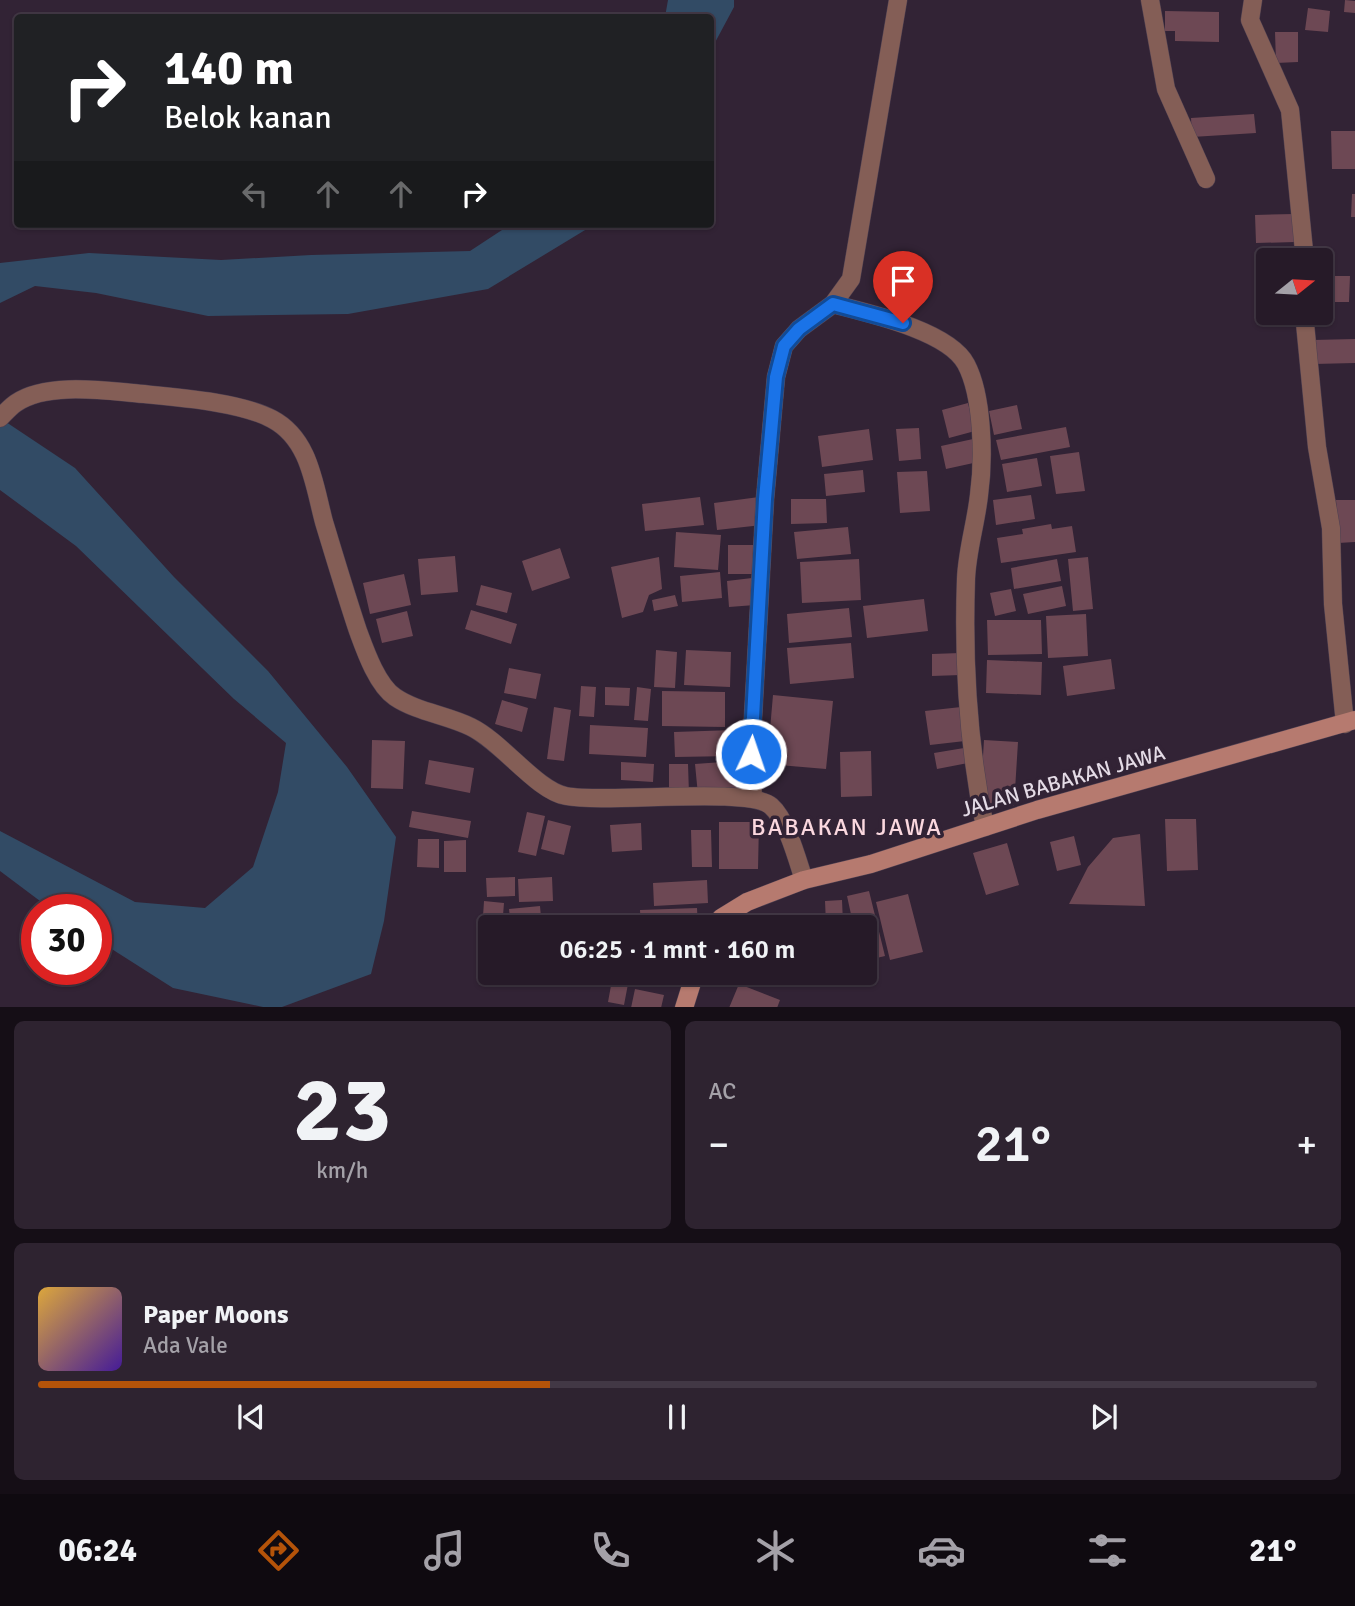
<!DOCTYPE html>
<html lang="id">
<meta charset="utf-8">
<style>
:root{--surface:#261a28;--page:#2e2330;--text:#f1f3f6;--muted:#a4a1a8;--line:#423845;--accent:#b45309}
body{margin:0;font-family:Signika,sans-serif;background:var(--page);color:var(--text);height:100vh;display:flex;flex-direction:column;font-size:26px;white-space:nowrap}
*{box-sizing:border-box;margin:0}
p{font-size:23px;color:var(--muted)}
.icon{flex:none;width:38px;height:38px;fill:none;stroke:currentColor;stroke-width:2;stroke-linecap:round;stroke-linejoin:round}
.map{position:relative;height:1007px;overflow:hidden}
.drawer{display:flex;flex-direction:column;gap:14px;padding:14px;background:#150e16;flex:1}
.drawer>*{flex:none}
.hud{position:absolute;left:14px;top:14px;width:700px;height:214px;border-radius:7px;box-shadow:0 2px 5px #0004,0 0 0 2px var(--line);background:#202124;color:#fff;overflow:hidden}
.needle{width:46px;rotate:72deg}
.fabs{position:absolute;left:1256px;top:248px;display:grid;gap:14px}
.fabs a{display:grid;place-items:center;width:77px;height:77px;border-radius:7px;background:var(--surface);box-shadow:0 2px 5px #0004,0 0 0 2px var(--line);font-size:35px}
.speed{position:absolute;left:21px;top:894px;display:flex;gap:14px;font-size:35px;font-weight:700;text-align:center}
.speed>*{display:grid;place-content:center;width:91px;height:91px;border-radius:50%;background:var(--surface);box-shadow:0 2px 5px #0004,0 0 0 2px var(--line);line-height:1}
.speed .limit{border:10px solid #d22;background:#fff;color:#111}
.pin{position:absolute;display:grid;place-items:center;width:60px;height:60px;color:#fff;margin:-72px -30px;border-radius:50% 50% 50% 0;rotate:-45deg;box-shadow:0 0 7px #0007}
.pin .icon{rotate:45deg}
.me{position:absolute;width:77px;margin:-38px;rotate:3deg;stroke-linejoin:round;filter:drop-shadow(0 0 5px #0008)}
.turn{display:flex;align-items:center;gap:24px;height:147px;padding:0 35px;font-size:32px}
.turn .icon{width:91px;height:91px;stroke-width:2.5}
.turn b{display:block;font-size:49px;line-height:60px}
.lanes{display:flex;align-items:center;height:66px;padding:0 35px;background:#0003;justify-content:center;gap:35px;direction:ltr}
.lanes .off{opacity:.35}
.big{font-size:52px;font-weight:600;line-height:1.1}
.drawer .card{flex:1;display:flex;flex-direction:column;justify-content:center;gap:10px;min-width:0;padding:0 24px;border-radius:10px;background:var(--page)}
.drawer .dial{align-items:center;gap:0}
.dial b{font-size:91px;line-height:1}
.song{display:flex;align-items:center;gap:21px}
.cover{width:84px;height:84px;border-radius:10px;background:linear-gradient(135deg,hsl(40 70% 55%),hsl(260 70% 35%))}
.played{height:7px;border-radius:4px;background:linear-gradient(90deg,var(--accent) 40%,var(--line) 40%)}
.keys{display:flex;justify-content:space-around;direction:ltr}
.heat{display:flex;justify-content:space-between;align-items:center;font-size:38px;direction:ltr}
.drawer .tiles{flex:1;display:grid;gap:14px;grid-template-columns:1fr 1fr}
.card:last-child{grid-column:span 2}
.trip{position:absolute;left:478px;top:915px;width:399px;height:70px;border-radius:7px;background:var(--surface);box-shadow:0 2px 5px #0004,0 0 0 2px var(--line);font-weight:600;line-height:70px;text-align:center}
.tab-bar{display:flex;height:112px;justify-content:space-around;align-items:center;background:#0f0a10;color:var(--muted)}
.tab-bar .icon{width:49px;height:49px}
.tab-bar .active{color:var(--accent)}
.tab-bar b{font-size:32px;color:var(--text)}
.map>svg:first-child{display:block}
</style>
<div class="map">
<svg width="1355" height="1008" viewBox="0 0 1355 1008">
<rect width="100%" height="100%" fill="#322335"/>
<path fill="#324b65" d="M668,0H734V7L711,50L710,18L665,17Z
M511,224H595L488,289L348,314L208,316L96,293L35,286L0,303V263L89,253L221,260L311,255L470,251Z
M0,418L75,468L174,577L268,671L347,767L396,837L384,921L371,974L282,1007H263L173,988L96,939V910H52L0,871V831L135,902L205,908L253,867L278,792L286,743L234,699L76,546L0,490Z"/>
<path fill="#6d4854" d="M1345,0L1355,1V13L1344,12Z
M1308,8L1330,11L1328,32L1305,30Z
M1165,11L1219,12V42L1175,41V31H1165Z
M1275,32H1298V62L1276,63Z
M1254,114L1256,133L1192,137L1191,118Z
M1331,131H1355V169H1332Z
M1352,194H1355V217H1351Z
M1294,214L1295,242L1256,243L1255,215Z
M1321,276H1350L1349,302H1321Z
M1355,339V363L1314,364L1313,340Z
M968,403L975,431L949,438L942,410Z
M1017,405L1022,429L994,435L989,411Z
M1066,427L1070,447L1001,460L996,440Z
M919,428L921,459L899,461L896,429Z
M869,429L873,460L822,467L818,436Z
M973,439L978,462L946,469L941,446Z
M1079,452L1085,491L1056,494L1050,456Z
M1037,458L1042,486L1007,492L1002,464Z
M863,470L865,492L826,496L824,474Z
M927,471L930,511L900,513L897,472Z
M1031,495L1035,519L996,525L993,500Z
M700,497L704,525L645,531L642,504Z
M759,497L762,525L717,530L714,503Z
M791,499H826L827,523L791,524Z
M1336,500H1355V542L1338,543Z
M1051,524L1052,529L1072,526L1076,552L1001,563L997,538L1023,534L1022,529Z
M848,527L851,554L797,559L794,532Z
M676,532L721,535L718,570L674,567Z
M728,545H755L756,574H728Z
M560,548L570,578L532,591L522,561Z
M455,556L458,592L421,595L418,559Z
M659,557L662,589L649,595L643,612L622,618L611,567Z
M1088,557L1093,609L1073,611L1068,559Z
M859,559L861,600L802,603L800,562Z
M1057,559L1061,581L1014,589L1011,568Z
M720,572L722,598L682,602L680,576Z
M404,574L411,605L370,614L363,583Z
M752,578L755,605L729,607L727,581Z
M481,585L512,593L507,613L476,605Z
M1062,586L1066,606L1028,614L1023,594Z
M1011,589L1016,611L995,616L990,593Z
M675,595L678,606L654,611L652,600Z
M924,599L928,631L867,638L863,606Z
M849,608L852,637L789,643L787,614Z
M471,610L517,624L511,644L465,629Z
M407,611L413,636L382,643L376,619Z
M1086,614L1088,656L1048,658L1046,616Z
M987,620H1041L1042,654L988,655Z
M851,643L854,678L790,684L787,648Z
M656,650L677,652L675,688L654,687Z
M686,650L731,652L730,687L684,685Z
M960,653L961,675L932,676V654Z
M1111,659L1115,689L1067,696L1063,666Z
M987,660L1042,662L1041,695L986,693Z
M509,668L541,674L536,699L504,693Z
M581,686L596,687L594,717L579,716Z
M605,687L630,688L629,706L605,705Z
M637,687L651,689L648,721L634,720Z
M662,691L725,692V727L662,726Z
M773,695L833,701L826,769L767,764Z
M502,700L528,708L522,732L495,724Z
M554,707L571,710L564,761L547,759Z
M961,707L965,741L930,745L925,711Z
M590,725L648,728L646,757L589,754Z
M734,730V756L675,757L674,732Z
M372,740L405,741L403,789L371,788Z
M984,740L1018,742L1014,806L980,804Z
M964,748L968,763L937,769L934,753Z
M871,751L872,796L841,797L840,752Z
M429,760L474,768L470,793L425,784Z
M736,761L738,792L698,795L695,764Z
M621,762L654,764L653,782L621,780Z
M669,764H688L689,794H669Z
M412,811L471,821L468,838L409,827Z
M527,812L545,816L536,856L518,852Z
M1165,819H1196L1198,870L1167,871Z
M548,820L571,826L564,855L541,849Z
M719,822H759L758,869H719Z
M641,823L642,850L612,852L610,825Z
M691,830H711L712,867H692Z
M1140,834L1145,906L1069,904L1088,867L1113,838Z
M1074,836L1081,865L1057,871L1050,842Z
M418,839H439V868L417,867Z
M466,840V872H444V841Z
M1007,843L1019,885L986,895L973,853Z
M515,877V896L487,897L486,878Z
M552,877L553,901L519,902L518,879Z
M707,880L708,903L654,906L653,883Z
M869,891L885,956L864,961V928H854L847,896Z
M908,894L923,952L890,960L876,902Z
M842,900L843,923L826,924L825,901Z
M484,901L504,903L502,928H490V933L482,932Z
M540,906L542,928H511L509,909Z
M697,908L698,928H641L640,910Z
M605,917L633,920V928H604Z
M634,973H674L672,985L633,981Z
M612,980L628,984L624,1005L608,1002Z
M739,984L780,1000L777,1008H729Z
M635,989L664,995L661,1008H631Z"/>
<g fill="none" stroke-linecap="round" stroke-linejoin="round">
<g stroke="#4e4051" stroke-width="19">
<path id="street" d="M1150,0L1166,89L1206,179
M1253,0L1250,20L1290,110L1305,261
M833,304C868,313 949,331 966,364C983,396 984,459 979,495C976,523 967,551 966,579C963,663 968,745 985,827
M1304,313L1317,447L1331,528L1333,604L1345,724
M0,418C5,413 10,407 16,403C45,383 100,390 133,393C172,397 238,401 272,419C310,439 314,485 324,522C335,558 346,595 358,631C365,650 377,685 395,697C417,712 447,715 471,727C502,742 537,791 566,796C608,804 748,786 771,806C787,820 797,859 804,880
M753,798L751,754L765,499L776,377L784,346L799,329L833,304L851,279L898,0"/>
</g>
<g stroke="#4e4051" stroke-width="19">
<path id="secondary" d="M713,928L721,918L747,902L804,880L871,864L1037,810L1355,720
M684,1008L695,973"/>
</g>
<use href="#street" stroke="#845e56" stroke-width="18"/>
<use href="#secondary" stroke="#b67a6f" stroke-width="18"/>
</g>
<g fill="none" stroke-linecap="round" stroke-linejoin="round">
<g stroke="#114b97" stroke-width="18">
<path id="route" d="M751,754L765,499L776,377L784,346L799,329L833,304L903,323"/>
</g>
<use href="#route" stroke="#1a73e8" stroke-width="12"/>
</g>
<g text-anchor="middle" dominant-baseline="central" stroke-width="7" stroke-linejoin="round" paint-order="stroke">
<g font-size="21" fill="#e4dbe6" stroke="#322335">
<text transform="translate(1063 781) rotate(-16)">JALAN BABAKAN JAWA</text>
</g>
<g font-size="24" letter-spacing="2" fill="#fbd8df" stroke="#322335">
<text x="847" y="827">BABAKAN JAWA</text>
</g>
</g>
</svg>
<div class="fabs">
<a><svg class="needle" viewBox="-14 -14 28 28"><path d="M0-13l5 13h-10z" fill="#e53935"/><path d="M0 13l5-13h-10z" fill="#a4a1a8"/></svg></a>
</div>
<div class="speed"><div class="limit">30</div></div>
<div class="pin" style="left:903px;top:323px;background:#d93025"><svg class="icon" aria-label="arrive" viewBox="0 0 24 24"><path d="M6 21V4h12l-3 4 3 4H6"/></svg></div>
<svg class="me" style="left:751px;top:754px" viewBox="-20 -20 40 40"><circle r="17" fill="#1a73e8" stroke="#fff" stroke-width="3"/><path d="M0-11L8 9 0 5-8 9z" fill="#fff"/></svg>
<div class="trip">06:25 · 1 mnt · 160 m</div>
<div class="hud">
<div class="turn"><svg class="icon" aria-label="right" viewBox="0 0 24 24"><path d="M7 20v-9h11M14 6l5 5-5 5"/></svg><div><b>140 m</b>Belok kanan</div></div>
<div class="lanes"><svg class="icon off" aria-label="left" viewBox="0 0 24 24"><path d="M17 20v-9H6M10 6l-5 5 5 5"/></svg><svg class="icon off" aria-label="ahead" viewBox="0 0 24 24"><path d="M12 20V5M6 11l6-6 6 6"/></svg><svg class="icon off" aria-label="ahead" viewBox="0 0 24 24"><path d="M12 20V5M6 11l6-6 6 6"/></svg><svg class="icon" aria-label="right" viewBox="0 0 24 24"><path d="M7 20v-9h11M14 6l5 5-5 5"/></svg></div>
</div>
</div>
<section class="drawer">
<div class="tiles">
<div class="card dial"><b>23</b><p>km/h</p></div>
<div class="card"><p>AC</p>
<div class="heat"><a>−</a><b class="big">21°</b><a>+</a></div>
</div>
<div class="card">
<div class="song"><i class="cover"></i><div><b>Paper Moons</b><p>Ada Vale</p></div></div>
<div class="played"></div>
<div class="keys"><svg class="icon" aria-label="previous" viewBox="0 0 24 24"><path d="M18 5L8 12l10 7zM5 5v14"/></svg><svg class="icon" aria-label="pause" viewBox="0 0 24 24"><path d="M8 5v14M16 5v14"/></svg><svg class="icon" aria-label="next" viewBox="0 0 24 24"><path d="M6 5l10 7-10 7zM19 5v14"/></svg></div>
</div>
</div>
</section>
<nav class="tab-bar">
<b>06:24</b>
<svg class="icon active" aria-label="directions" viewBox="0 0 24 24"><path d="M12 3l9 9-9 9-9-9zM9 14v-3h6M13 9l2 2-2 2"/></svg>
<svg class="icon" aria-label="music" viewBox="0 0 24 24"><path d="M9 18V5l10-2v13"/><circle cx="6" cy="18" r="3"/><circle cx="16" cy="16" r="3"/></svg>
<svg class="icon" aria-label="phone" viewBox="0 0 24 24"><path d="M5 4h4l2 5-3 2q2 4 5 5l2-3 5 2v4C11 20 4 13 5 4z"/></svg>
<svg class="icon" aria-label="climate" viewBox="0 0 24 24"><path d="M12 3v18M4 7l16 10M4 17L20 7"/></svg>
<svg class="icon" aria-label="car" viewBox="0 0 24 24"><path d="M5 17H2v-5l4-1 3-4h7l3 4 3 1v5h-3M9 17h6M6 11h13"/><circle cx="7" cy="17" r="2"/><circle cx="17" cy="17" r="2"/></svg>
<svg class="icon" aria-label="filters" viewBox="0 0 24 24"><path d="M4 7h16M4 17h16"/><circle cx="9" cy="7" r="2"/><circle cx="15" cy="17" r="2"/></svg>
<b>21°</b>
</nav>
